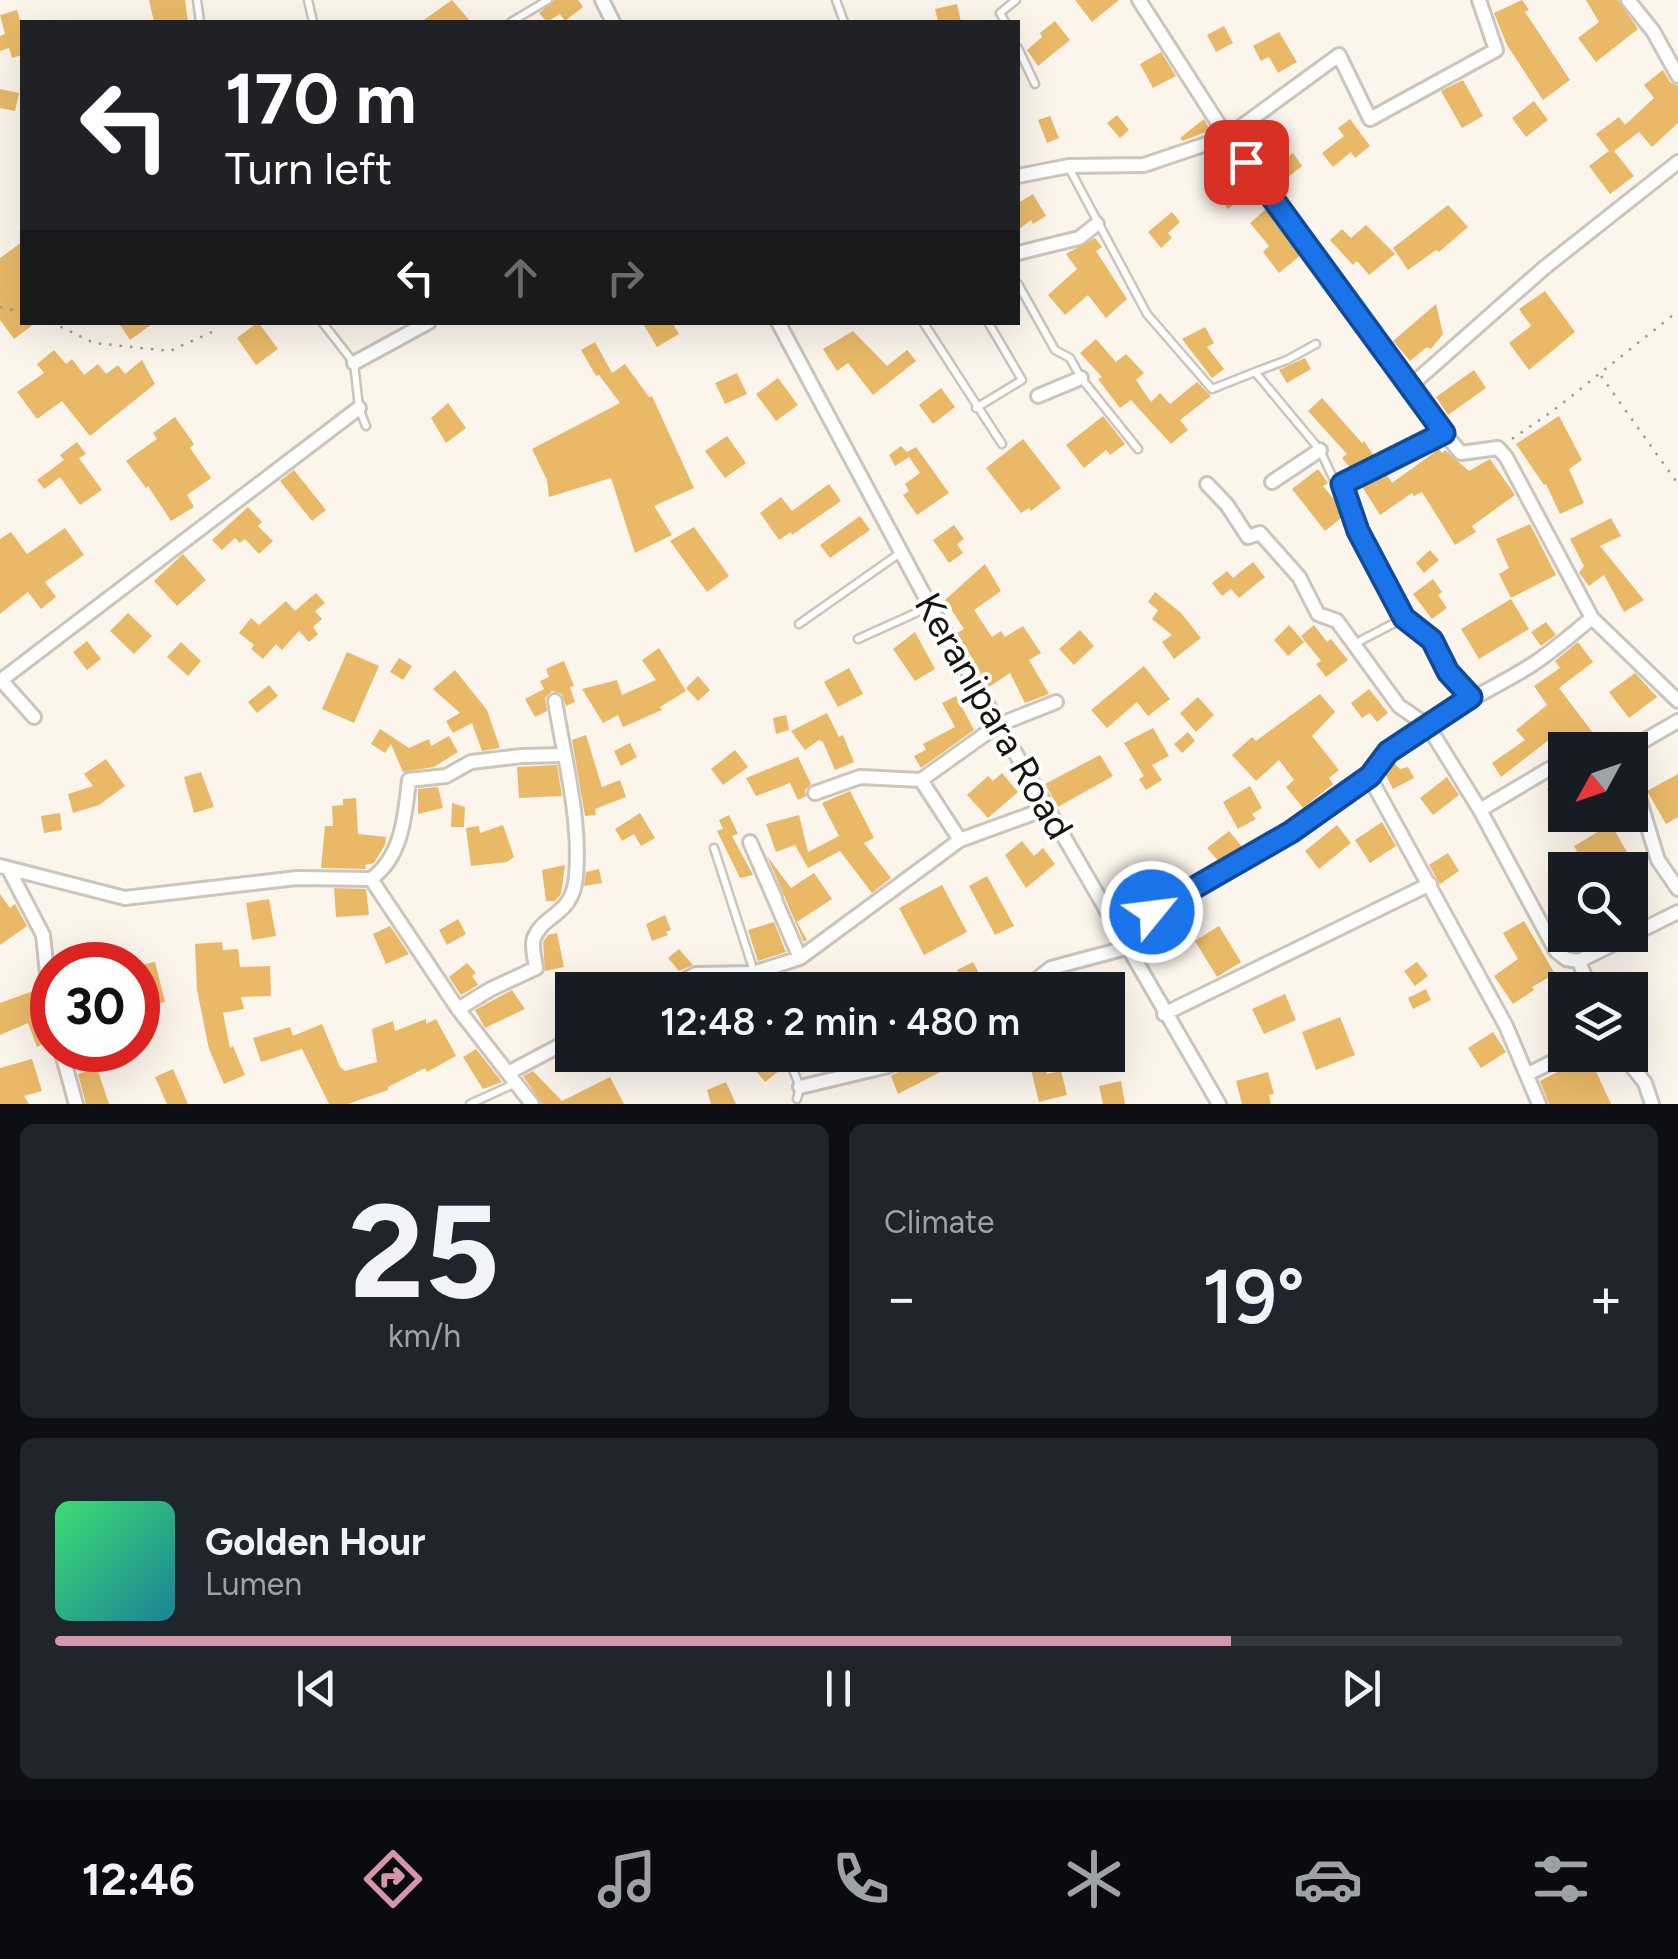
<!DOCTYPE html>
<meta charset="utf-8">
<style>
:root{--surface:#171b24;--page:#20242c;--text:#f1f3f6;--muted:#9ea1a6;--line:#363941;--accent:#d595ac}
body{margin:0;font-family:Figtree,sans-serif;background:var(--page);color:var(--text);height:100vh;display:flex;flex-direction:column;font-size:38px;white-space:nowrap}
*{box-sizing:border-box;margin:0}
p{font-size:32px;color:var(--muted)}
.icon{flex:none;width:55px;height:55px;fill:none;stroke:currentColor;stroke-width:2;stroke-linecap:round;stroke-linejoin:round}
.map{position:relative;height:1104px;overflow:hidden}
.side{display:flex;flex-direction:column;gap:20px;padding:20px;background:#0d0f14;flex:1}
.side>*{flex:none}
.hud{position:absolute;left:20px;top:20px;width:1000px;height:305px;border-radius:0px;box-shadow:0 10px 40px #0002;background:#202124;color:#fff;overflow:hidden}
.needle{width:65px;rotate:230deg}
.controls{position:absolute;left:1548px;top:732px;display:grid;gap:20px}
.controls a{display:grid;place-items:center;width:100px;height:100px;border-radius:0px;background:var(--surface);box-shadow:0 10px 40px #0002;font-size:50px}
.speed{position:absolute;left:30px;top:942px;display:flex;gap:20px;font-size:50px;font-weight:700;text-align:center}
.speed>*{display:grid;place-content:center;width:130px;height:130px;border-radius:50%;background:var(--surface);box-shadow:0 10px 40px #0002;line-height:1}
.speed .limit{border:15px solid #d22;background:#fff;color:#111}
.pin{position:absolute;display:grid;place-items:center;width:85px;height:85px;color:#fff;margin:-42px;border-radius:20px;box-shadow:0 5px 15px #0006}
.me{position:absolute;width:110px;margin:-55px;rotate:61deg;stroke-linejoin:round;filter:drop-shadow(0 0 8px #0008)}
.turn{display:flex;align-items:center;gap:35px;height:210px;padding:0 40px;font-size:45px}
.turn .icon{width:130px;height:130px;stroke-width:2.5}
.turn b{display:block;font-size:70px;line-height:85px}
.lanes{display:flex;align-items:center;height:95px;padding:0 40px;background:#0003;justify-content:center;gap:50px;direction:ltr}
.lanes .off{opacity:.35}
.big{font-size:75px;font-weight:600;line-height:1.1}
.side .widget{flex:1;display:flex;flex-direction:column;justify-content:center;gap:15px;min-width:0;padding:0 35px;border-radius:15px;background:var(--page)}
.side .dial{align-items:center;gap:0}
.dial b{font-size:130px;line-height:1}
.song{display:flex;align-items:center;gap:30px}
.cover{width:120px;height:120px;border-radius:15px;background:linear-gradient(135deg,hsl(140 70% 55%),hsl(190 70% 35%))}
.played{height:10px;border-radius:5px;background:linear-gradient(90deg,var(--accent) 75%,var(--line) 75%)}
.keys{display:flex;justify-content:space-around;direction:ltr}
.heat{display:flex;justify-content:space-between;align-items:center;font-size:55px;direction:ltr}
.side .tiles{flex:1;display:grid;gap:20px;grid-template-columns:1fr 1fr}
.widget:last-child{grid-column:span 2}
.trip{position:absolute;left:555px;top:972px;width:570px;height:100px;border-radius:0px;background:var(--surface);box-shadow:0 10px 40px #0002;font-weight:600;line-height:100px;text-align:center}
.dock{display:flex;height:160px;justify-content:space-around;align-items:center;background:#090b0e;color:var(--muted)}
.dock .icon{width:70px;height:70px}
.dock .selected{color:var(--accent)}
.dock b{font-size:45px;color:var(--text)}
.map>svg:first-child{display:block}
</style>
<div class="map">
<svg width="1678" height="1104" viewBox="0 0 1678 1104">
<rect width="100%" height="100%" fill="#fcf5ec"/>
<path fill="#e9b968" d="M149,0H185L188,22H154Z
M452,0L471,22H421Z
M555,0H578L583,7L565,21L560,14L547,22L539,13Z
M1075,0H1119L1092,22Z
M1522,0L1529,10L1525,12L1570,80L1543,100L1507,45L1494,13Z
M1586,0H1618L1638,29L1596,62L1578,38L1599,22Z
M957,4L961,22H938L935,9Z
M17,10L22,27V55L12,58L9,48L0,51V36L5,34L0,15Z
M1055,21L1070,40L1038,66L1027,50L1042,37L1040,33Z
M1224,26L1233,43L1216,52L1207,35Z
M1279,32L1297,62L1278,73L1269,57L1261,61L1253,46Z
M1161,52L1176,76L1153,88L1140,64Z
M1663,70L1670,82L1678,86V123L1652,147L1639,132L1614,151L1634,176L1610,194L1589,166L1609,151L1596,134L1619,117L1625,125L1654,98L1644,85Z
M1463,80L1483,116L1462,128L1441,91Z
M0,89L19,93L15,111L0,108Z
M1534,101L1548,120L1526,137L1512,118Z
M1117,115L1129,130L1120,138L1107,123Z
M1050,116L1059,138L1047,143L1038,120Z
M1204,119L1210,130L1183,141L1180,138Z
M1350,119L1370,146L1355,158L1351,152L1333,167L1322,153L1344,136L1338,128Z
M1293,153L1302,166L1278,185L1268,172Z
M1236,183L1246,195L1228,209L1219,197Z
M1033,194L1046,216L1033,224L1031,220L1018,230V203Z
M1448,205L1468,227L1439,252L1436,250L1408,270L1393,248Z
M1266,209L1301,255L1279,273L1263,252L1269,246L1250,223Z
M1172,212L1180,222L1168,233L1172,238L1161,248L1148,232Z
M1366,225L1395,254L1369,275L1357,261L1353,265L1330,240L1342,229L1351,238Z
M1095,238L1102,247L1096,251L1127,299L1106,318L1088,295L1065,315L1048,295L1077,269L1066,254Z
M22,242V322H37L14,339L0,320V258Z
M1545,291L1575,332L1529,370L1509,343L1531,326L1519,309Z
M1436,304L1443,334L1431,349L1427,347L1410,361L1393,341Z
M118,322H155L130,340Z
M258,322L278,349L256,365L237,338Z
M642,322H672L679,334L657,347Z
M1205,327L1214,343L1207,347L1224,369L1212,378L1182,339Z
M853,331L887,366L907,350L916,361L873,395L848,363L837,371L823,349Z
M1096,339L1116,362L1126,354L1144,373L1136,380L1151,402L1160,393L1170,404L1197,382L1211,396L1180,420L1188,430L1171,444L1131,400L1120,408L1098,379L1102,377L1080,353Z
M595,342L612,373L625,364L649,397L652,396L694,488L654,506L672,535L635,553L611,478L549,497L547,480L532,449L620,403L599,375L596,376L581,350Z
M54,350L66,364L72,359L84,375L98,364L106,374L118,365L125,374L142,360L155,384L90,436L62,401L37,419L17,392L44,373L37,364Z
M1305,358L1311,369L1287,383L1279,370Z
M1474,370L1486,388L1448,415L1436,397Z
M737,373L747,394L725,404L715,383Z
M778,378L798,405L776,421L756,394Z
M941,388L955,407L933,424L919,405Z
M1322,398L1362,443L1364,441L1376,459L1352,470L1342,458L1347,454L1308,411Z
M448,403L466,428L446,443L431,418Z
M1103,416L1125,444L1110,455L1106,450L1084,468L1066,445Z
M1559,416L1582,460L1569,469L1584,503L1560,514L1546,484L1544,485L1516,444Z
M175,417L194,444L190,448L211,478L187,495L194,507L171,521L148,486L146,488L126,461L157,439L153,433Z
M727,436L746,463L725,478L705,451Z
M1023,439L1061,488L1031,511L1029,508L1021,513L986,468Z
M77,442L86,454L79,458L102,490L80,505L60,477L44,489L37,480L64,460L60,455Z
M901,446L907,452L916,447L949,493L917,515L903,495L909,491L905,484L920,473L909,457L895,466L889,455Z
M1439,449L1442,453L1445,450L1469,471L1490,459L1515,495L1472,526L1476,532L1455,545L1422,492L1414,496L1412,493L1380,515L1361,485V482L1384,470L1392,483Z
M1318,469L1328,483L1323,486L1346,514L1325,531L1292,489Z
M294,470L326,510L312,521L280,481Z
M829,484L841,501L792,535L791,532L779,540L760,513L781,497L792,511Z
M248,507L262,522L258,526L273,541L259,554L245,539L240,543L235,538L222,550L212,540Z
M860,516L870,530L830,558L820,545Z
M1611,518L1621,536L1600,546L1644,600L1624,612L1604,575L1589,586L1579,573L1584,566L1570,539Z
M1530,524L1556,575L1511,598L1499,574L1509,568L1496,539Z
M954,525L964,539L957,544L963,553L949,563L933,540Z
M694,527L729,576L707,592L670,541Z
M65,528L84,555L45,582L56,597L41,609L28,592L0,614V539L11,532L27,554Z
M1430,550L1439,560L1424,573L1416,563Z
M183,554L206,580L177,606L154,581Z
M1253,562L1265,577L1239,598L1231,589L1222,596L1212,583L1227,571L1233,578Z
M985,564L1001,591L974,610L992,637L1001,631L1005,637L1023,626L1041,653L1029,660L1049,694L1025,703L1010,673L989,687L957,633L964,629L945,600Z
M1433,579L1442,592L1438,595L1447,608L1432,619L1413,594Z
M1155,592L1181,613L1201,638L1174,659L1162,642L1172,635L1152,619L1158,610L1148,602Z
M316,593L325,603L315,611L322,619L313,627L318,634L309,642L299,631L282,650L276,644L263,659L251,649L254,645L239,633L251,618L259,625L286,601L295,611Z
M1511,599L1529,629L1479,659L1461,629Z
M128,613L152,636L134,654L110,631Z
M1546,622L1556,635L1541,646L1531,632Z
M1289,625L1304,642L1288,656L1274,640Z
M1314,625L1327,642L1331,639L1348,660L1326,677L1316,664L1321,661L1301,636Z
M1080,630L1094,646L1074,665L1059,649Z
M915,632L935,669L915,681L893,649Z
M87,641L101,659L87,670L73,652Z
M181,642L201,661L188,676L167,657Z
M1578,642L1593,662L1559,688L1599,741L1587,750H1573L1559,732L1501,777L1492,763L1525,740L1516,730L1547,705L1534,686L1560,668L1555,661Z
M659,648L686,691L660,707L662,710L623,727L618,715L603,723L582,689L617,680L622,695L656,680L642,660Z
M347,652L379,666L354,723L322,709Z
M399,658L412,666L403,680L390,672Z
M564,661L574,686L570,687L575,702L566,706L562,694L552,691L545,698L547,711L535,717L525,699L544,689L540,681L549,677L546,669Z
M1144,666L1170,699L1148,716L1137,702L1107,728L1091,710Z
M849,668L863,694L838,707L824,682Z
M455,670L487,710L500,748L482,751L472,723L453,733L446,721L460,713L433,689Z
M1635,673L1657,697L1629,718L1609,692Z
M698,676L710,690L698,701L686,688Z
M269,685L278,696L257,713L248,702Z
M1369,689L1388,713L1377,722L1370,713L1362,718L1351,703Z
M1320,694L1335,712L1312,736L1339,770L1329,778L1333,784L1303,808L1286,787L1294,780L1279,760L1256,781L1232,755L1252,737L1256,741Z
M956,696L974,730L921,768L914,756L926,750L923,744L955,727L942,703Z
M1198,697L1214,715L1196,732L1180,713Z
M827,713L839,737L843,735L854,762L835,770L823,742L819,740L805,750L791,731Z
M786,715L789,730L776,734L773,718Z
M1153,728L1169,756L1152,765L1162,780L1146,790L1139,779L1144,776L1124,743Z
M380,729L409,748L429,739L431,746L449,736L458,752L434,767L403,772L391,744L385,753L371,744Z
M1188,732L1195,741L1182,753L1174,744Z
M586,735L602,787L620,780L626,797L595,809L596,815L585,816L572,740Z
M630,743L637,757L621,766L614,751Z
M735,750L748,767L723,785L711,769Z
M1100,755L1113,776L1058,807L1045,784Z
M798,757L811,784L805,790L806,796L798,800L790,783L756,796L746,778Z
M106,759L125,786L99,805L73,813L68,794L93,786L84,774Z
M1394,763L1400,769L1408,767L1414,778L1393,789L1385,773Z
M557,765L562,796L519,798L517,767Z
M201,772L214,807L194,813L184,777Z
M1002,773L1018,792L988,818L967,795L988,776L993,781Z
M1678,774V817L1666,824L1647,791Z
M1447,777L1459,795L1433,815L1420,798Z
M1556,784L1565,787V820L1547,789Z
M1250,786L1262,808L1252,814L1256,819L1238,829L1223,802Z
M438,787L443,808L418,814V789Z
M850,791L874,838L864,843L891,878L872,893L840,851L808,868L795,845L776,852L766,824L799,815L808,852L839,836L822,803Z
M356,798L358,834L386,837L385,845L374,863L365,865L366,869L321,868L325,826H333L332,806L343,805V799Z
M452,803L465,807L464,827H451Z
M60,813L62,830L44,833L41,816Z
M640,813L655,838L641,846L634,834L622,841L615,829Z
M729,815L738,834L732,836L753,875L740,878L717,831L723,829L719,820Z
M1382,822L1396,846L1370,863L1355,840Z
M1611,824L1627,852L1623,866L1617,870H1588L1574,846Z
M503,825L514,857L507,862L471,866L466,828L479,826L480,833Z
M1337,825L1351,843L1319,869L1305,851Z
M1229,831L1243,848L1219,862L1207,848Z
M1022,841L1034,856L1043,848L1055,864L1026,888L1005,855Z
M1448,853L1459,871L1440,884L1429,865Z
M767,856L791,888L814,873L832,899L797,922L807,940L804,942Z
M565,865L561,894L555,901H546L542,870Z
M599,869L602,883L584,886L586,872Z
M987,876L1014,926L995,935L969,886Z
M942,885L967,932L924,955L899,908Z
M1148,887L1156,898L1128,914L1123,906Z
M334,888L366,889L369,915L336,917Z
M0,894L10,908L15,904L27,926L0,945Z
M269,899L276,936L252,940L246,903Z
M665,915L671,930L666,932L668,935L652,941L646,924Z
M458,919L466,934L447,945L439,930Z
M1524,921L1555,974L1532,987L1534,990L1513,1004L1494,976L1518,959L1503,933Z
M774,922L786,952L758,961L748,930Z
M390,926L409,954L386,964L373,934Z
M1219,926L1241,962L1217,977L1195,941Z
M557,933L564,967L545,971L543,942L548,935Z
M222,942L223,950L238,949L240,967L270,966L271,996L241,997L244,1009L223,1013L230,1048L233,1046L245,1075L224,1084L209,1049L197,990L195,944Z
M679,949L693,965L679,971L668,958Z
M155,962L165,1002L138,1008V980L145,978L141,965Z
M973,962L982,979L967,987L957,970Z
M1417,962L1428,976L1415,986L1404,971Z
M467,963L476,973L472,976L478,985L461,995L449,977Z
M1426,989L1431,1000L1413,1009L1408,998Z
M512,990L525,1009L485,1028L475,1010Z
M33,991L48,1041L37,1047L28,1023L0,1035V1003Z
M1285,994L1296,1020L1264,1034L1252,1009Z
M1340,1017L1355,1055L1316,1070L1302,1032Z
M426,1019V1024L436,1019L456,1056L427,1072L425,1068L388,1087V1090L348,1104H329L302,1049L261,1062L253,1038L290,1027L293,1036L322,1024L340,1067L345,1071L377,1062L372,1029L393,1021L395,1031Z
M1493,1032L1506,1052L1481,1068L1468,1048Z
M476,1049L502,1082L483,1089L463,1057Z
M919,1055H945L948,1068L898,1094L891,1076L914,1063Z
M983,1055H1018L989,1072Z
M1070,1055H1093L1096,1066L1074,1071Z
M32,1059L42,1091L24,1096L29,1104H0V1068Z
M772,1059L780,1070L765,1082L756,1071Z
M1580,1060L1584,1068L1594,1067L1611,1104H1549L1540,1081Z
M1045,1067L1047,1074L1061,1071L1067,1095L1039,1102L1031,1070Z
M97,1068L109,1104H86L78,1074Z
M173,1069L188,1104H167L155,1077Z
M533,1071L562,1101L610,1077L624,1104H542L523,1076Z
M1268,1072L1274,1094L1269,1095L1271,1104H1242L1236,1081Z
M1121,1081L1125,1104H1103L1099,1086Z
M726,1082L736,1104H711L707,1090Z"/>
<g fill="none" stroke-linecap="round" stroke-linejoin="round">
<g stroke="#cbc5bb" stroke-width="11">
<path id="service" d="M197,0L200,22
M308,0L313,22
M836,0L844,22
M511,22L548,0
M1005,22L1000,13L1016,0
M1018,48L1035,84
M1069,168L1147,314L1212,389L1255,372L1320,450L1334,480L1342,484L1359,531L1404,618L1432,640L1449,672L1470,697
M1018,284L1055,350L1070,358L1081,378L1138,449
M322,322L354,363L359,408L366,426
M923,322L1002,444
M1255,372L1287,360L1316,344
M976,408L1022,380L988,322
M1342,483L1443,434
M799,624L900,553
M858,639L929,607
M1356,643L1404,618
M714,848L760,990
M787,1055L800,1087L797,1099
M470,1104L514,1084"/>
</g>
<g stroke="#cbc5bb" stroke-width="18">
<path id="minor" d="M602,0L613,22
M1139,0L1227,137L1444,433L1461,453L1498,448L1506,457L1592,618L1678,701
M1628,0L1653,31L1678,76
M1018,176L1069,166L1144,165L1227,137L1339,55L1370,119L1496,50L1479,0
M1018,253L1079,238L1097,224
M778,322L930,606L1219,1104
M354,363L429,322
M1409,387L1544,268L1678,162
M1038,396L1081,378
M1272,482L1320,450
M1207,484L1227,505L1248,537L1260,533L1299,577L1318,614L1337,621L1399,706L1428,726L1480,810L1556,951L1566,959L1579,961L1678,912
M1,680L34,717
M0,681L359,408
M1628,750L1678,721
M1630,769L1658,860L1678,889
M1369,776C1411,724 1475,700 1530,666C1552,652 1572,634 1592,618
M815,793L860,777L921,780
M1480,810L1549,769L1565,777
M960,840L921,780L998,725L1056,702
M0,866L125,898L297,878L371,879L458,1009L532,1104
M9,870L43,935L52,1021
M371,879C402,857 405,816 409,780L446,776L471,762L522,756L564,755
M775,898L750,842L800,958
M1120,930L1291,833L1369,776L1506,1026L1539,1104
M1579,961L1590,990
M665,990L696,974L753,973L800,958L960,840L1045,809
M1024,990L1051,968L1130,947
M458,1009L491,989L536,968C535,959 531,946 534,938C544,913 573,916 576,876C581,818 564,758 555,701
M1164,1014L1430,884
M61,1050L76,1104
M1623,1055L1645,1083L1652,1104
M508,1073L572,1039
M1528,1074L1566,1055
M800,1087L888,1066L909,1055"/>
</g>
<path stroke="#a09b94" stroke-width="2.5" stroke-dasharray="2.5 8" stroke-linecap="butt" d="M0,307L22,312
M51,322L94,343L170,351L212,332
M1601,376L1678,484
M1512,439L1554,410L1678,311"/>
<use href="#service" stroke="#fff" stroke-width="6"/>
<use href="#minor" stroke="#fff" stroke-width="12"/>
</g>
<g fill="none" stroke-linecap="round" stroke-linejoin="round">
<g stroke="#114b97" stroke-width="25">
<path id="route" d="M1152,912L1291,832L1370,776L1388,752L1471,697L1448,672L1432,640L1404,618L1358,531L1342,484L1444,433L1246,162"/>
</g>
<use href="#route" stroke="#1a73e8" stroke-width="18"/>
</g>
<g text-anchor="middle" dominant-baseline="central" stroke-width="8" stroke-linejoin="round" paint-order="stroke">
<g font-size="38" fill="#171511" stroke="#fff">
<text transform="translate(994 716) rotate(60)">Keranipara Road</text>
</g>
</g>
</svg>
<div class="controls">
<a><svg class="needle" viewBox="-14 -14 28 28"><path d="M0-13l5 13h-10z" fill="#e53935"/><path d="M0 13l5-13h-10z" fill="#9ea1a6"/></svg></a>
<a><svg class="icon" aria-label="search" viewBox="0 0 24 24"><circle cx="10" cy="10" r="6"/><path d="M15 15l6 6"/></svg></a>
<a><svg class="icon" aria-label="layers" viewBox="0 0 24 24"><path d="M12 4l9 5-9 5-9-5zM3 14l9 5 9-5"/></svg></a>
</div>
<div class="speed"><div class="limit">30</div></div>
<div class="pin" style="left:1246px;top:162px;background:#d93025"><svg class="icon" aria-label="arrive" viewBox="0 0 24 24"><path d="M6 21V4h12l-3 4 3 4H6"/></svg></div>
<svg class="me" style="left:1152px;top:912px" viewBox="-20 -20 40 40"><circle r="17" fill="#1a73e8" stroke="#fff" stroke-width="3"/><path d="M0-11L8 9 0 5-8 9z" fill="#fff"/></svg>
<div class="trip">12:48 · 2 min · 480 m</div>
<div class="hud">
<div class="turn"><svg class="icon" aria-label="left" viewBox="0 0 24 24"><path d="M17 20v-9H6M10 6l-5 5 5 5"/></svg><div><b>170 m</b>Turn left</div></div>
<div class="lanes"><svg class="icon" aria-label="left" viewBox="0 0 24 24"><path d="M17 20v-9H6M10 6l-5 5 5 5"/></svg><svg class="icon off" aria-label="ahead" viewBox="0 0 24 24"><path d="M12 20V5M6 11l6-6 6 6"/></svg><svg class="icon off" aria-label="right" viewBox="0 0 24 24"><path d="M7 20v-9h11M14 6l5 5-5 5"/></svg></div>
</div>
</div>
<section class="side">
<div class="tiles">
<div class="widget dial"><b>25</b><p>km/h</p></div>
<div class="widget"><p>Climate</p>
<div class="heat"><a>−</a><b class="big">19°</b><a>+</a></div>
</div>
<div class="widget">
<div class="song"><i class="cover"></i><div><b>Golden Hour</b><p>Lumen</p></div></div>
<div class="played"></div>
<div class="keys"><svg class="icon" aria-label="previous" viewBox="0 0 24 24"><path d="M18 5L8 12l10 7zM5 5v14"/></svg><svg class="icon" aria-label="pause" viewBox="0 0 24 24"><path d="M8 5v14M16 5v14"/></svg><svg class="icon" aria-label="next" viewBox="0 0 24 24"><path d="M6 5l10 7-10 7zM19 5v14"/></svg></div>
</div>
</div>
</section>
<nav class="dock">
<b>12:46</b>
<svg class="icon selected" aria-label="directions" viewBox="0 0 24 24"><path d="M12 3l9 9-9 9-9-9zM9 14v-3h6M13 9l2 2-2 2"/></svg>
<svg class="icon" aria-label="music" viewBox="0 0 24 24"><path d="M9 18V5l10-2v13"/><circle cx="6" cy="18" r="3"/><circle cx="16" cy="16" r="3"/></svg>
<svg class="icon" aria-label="phone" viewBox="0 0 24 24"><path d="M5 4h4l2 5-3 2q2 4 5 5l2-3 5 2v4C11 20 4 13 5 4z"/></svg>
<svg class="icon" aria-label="climate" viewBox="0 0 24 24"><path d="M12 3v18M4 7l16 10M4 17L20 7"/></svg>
<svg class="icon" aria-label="car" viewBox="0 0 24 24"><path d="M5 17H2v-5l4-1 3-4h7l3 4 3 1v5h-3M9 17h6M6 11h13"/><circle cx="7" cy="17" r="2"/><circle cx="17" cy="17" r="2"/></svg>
<svg class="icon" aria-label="filters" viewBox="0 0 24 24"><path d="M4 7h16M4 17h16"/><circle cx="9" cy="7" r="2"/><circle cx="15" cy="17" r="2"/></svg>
</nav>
